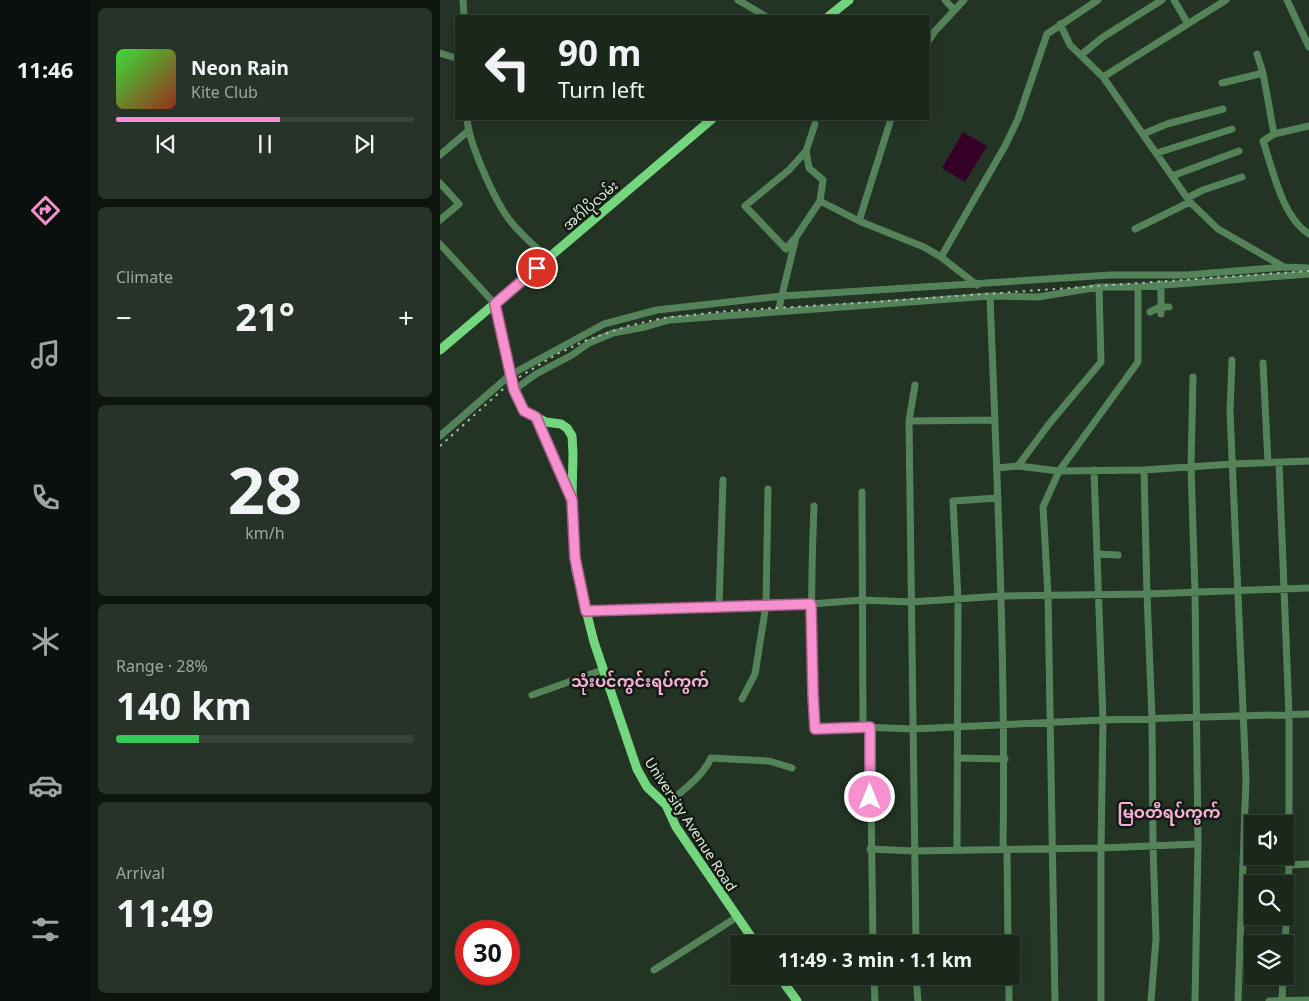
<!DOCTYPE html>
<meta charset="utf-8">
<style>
:root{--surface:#1a271b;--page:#273328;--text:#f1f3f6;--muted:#9fa5a3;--line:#38443a;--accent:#f790ce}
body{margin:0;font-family:"Noto Sans","Noto Sans Myanmar",sans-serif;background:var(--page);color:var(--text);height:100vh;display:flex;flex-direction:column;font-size:19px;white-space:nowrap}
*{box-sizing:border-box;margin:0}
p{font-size:16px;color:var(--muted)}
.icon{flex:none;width:28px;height:28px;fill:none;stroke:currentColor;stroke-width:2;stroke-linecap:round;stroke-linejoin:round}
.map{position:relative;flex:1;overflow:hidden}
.sheet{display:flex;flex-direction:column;gap:8px;padding:8px;background:#0e150f;width:350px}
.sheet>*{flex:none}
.banner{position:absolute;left:15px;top:15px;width:475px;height:105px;border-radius:0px;box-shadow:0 2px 12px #0003,0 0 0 1px var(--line);background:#1a271b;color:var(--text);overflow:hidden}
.buttons{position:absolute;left:804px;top:815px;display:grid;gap:10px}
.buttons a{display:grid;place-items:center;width:50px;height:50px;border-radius:0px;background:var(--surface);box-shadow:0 2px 12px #0003,0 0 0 1px var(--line);font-size:25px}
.speed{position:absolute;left:15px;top:920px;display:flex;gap:10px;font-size:25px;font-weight:700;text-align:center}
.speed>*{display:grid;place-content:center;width:65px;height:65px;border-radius:50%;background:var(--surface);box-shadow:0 2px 12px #0003,0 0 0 1px var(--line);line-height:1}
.speed .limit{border:8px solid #d22;background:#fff;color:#111}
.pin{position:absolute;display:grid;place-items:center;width:42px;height:42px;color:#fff;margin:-21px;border:2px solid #fff;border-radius:50%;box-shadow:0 1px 5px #0007}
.me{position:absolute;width:55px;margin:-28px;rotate:0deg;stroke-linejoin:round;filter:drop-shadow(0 0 4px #0008)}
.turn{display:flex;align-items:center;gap:18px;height:105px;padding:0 20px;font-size:22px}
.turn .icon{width:65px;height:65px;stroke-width:2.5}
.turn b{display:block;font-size:35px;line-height:42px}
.big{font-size:38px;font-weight:700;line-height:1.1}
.sheet .card{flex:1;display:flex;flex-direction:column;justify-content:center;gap:8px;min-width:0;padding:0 18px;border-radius:8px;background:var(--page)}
.sheet .dial{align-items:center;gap:0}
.dial b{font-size:65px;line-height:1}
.song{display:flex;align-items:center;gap:15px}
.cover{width:60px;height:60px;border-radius:8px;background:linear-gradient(135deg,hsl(120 70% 55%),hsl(10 70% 35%))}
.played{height:5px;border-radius:2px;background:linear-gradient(90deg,var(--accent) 55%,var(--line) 55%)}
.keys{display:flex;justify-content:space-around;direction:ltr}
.heat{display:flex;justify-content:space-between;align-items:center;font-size:28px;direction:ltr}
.charge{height:8px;border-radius:4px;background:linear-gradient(90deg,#34c759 28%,var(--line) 0)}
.trip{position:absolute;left:290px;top:935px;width:290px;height:50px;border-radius:0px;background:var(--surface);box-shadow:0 2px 12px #0003,0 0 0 1px var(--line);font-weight:700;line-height:50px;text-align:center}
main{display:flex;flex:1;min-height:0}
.dock{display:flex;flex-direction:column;width:90px;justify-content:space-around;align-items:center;background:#0a100b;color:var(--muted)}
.dock .icon{width:35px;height:35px}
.dock .on{color:var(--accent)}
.dock b{font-size:22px;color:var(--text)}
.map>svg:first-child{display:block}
</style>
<main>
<nav class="dock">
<b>11:46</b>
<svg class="icon on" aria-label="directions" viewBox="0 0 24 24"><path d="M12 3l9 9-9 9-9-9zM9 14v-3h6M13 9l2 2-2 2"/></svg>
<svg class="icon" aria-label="music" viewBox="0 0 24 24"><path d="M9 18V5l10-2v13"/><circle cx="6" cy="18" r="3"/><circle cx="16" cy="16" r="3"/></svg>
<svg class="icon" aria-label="phone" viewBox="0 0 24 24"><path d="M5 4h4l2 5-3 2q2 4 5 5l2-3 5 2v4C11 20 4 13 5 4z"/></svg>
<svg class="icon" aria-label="climate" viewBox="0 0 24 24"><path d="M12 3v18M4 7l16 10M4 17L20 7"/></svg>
<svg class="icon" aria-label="car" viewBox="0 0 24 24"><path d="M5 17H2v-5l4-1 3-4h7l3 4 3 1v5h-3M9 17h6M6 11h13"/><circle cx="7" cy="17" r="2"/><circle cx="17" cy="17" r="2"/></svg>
<svg class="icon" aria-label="filters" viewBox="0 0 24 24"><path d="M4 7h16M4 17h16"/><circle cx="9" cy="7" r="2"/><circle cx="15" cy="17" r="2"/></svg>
</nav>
<section class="sheet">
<div class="card">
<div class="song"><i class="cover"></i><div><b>Neon Rain</b><p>Kite Club</p></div></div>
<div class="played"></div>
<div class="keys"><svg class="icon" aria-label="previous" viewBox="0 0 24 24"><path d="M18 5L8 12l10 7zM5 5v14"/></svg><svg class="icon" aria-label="pause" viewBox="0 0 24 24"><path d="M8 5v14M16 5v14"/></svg><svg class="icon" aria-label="next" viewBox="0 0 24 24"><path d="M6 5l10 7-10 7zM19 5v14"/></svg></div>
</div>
<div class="card"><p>Climate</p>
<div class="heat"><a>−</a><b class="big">21°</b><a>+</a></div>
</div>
<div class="card dial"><b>28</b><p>km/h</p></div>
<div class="card"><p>Range · 28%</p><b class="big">140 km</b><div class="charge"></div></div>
<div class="card"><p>Arrival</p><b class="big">11:49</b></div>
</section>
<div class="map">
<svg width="869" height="1001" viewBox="0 0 869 1001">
<rect width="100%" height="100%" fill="#233424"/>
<path fill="#350025" d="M523,132L547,146L525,182L502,168Z"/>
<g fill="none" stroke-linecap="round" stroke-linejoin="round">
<path stroke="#558359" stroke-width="7" d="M23,0L24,16
M298,0L325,16
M505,0L514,10
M734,0L748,24
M847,0L869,47
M620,24L630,45L663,77L750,202L778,229L844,267L869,268
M489,40L495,31L524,0
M0,53L16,58
M817,54L823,73L834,134
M641,55L663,37L722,0
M663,77L786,0
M782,83L823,73
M27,119C29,143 53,197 68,218C79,233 95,246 108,259
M869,126L834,134L823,141C833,170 842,217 869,234
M703,134L727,124L783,109
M717,153L792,129
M0,155L28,131
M732,176L799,151
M0,183L19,204L0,220
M747,198L763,190L802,177
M380,201L419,221L484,247L501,257L537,285
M419,221L451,119
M695,229L750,202
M354,239L346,249L305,206L349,170L366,151
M0,244L55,304
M501,257L565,146L578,119L607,34L658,0
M550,296C557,480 566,664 563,849
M338,312L356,237L380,201L383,180L369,168L366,151L375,124
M710,312L720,307H729
M721,314V284
M792,360L790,411L806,779L798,1001
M823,363L828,463
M753,377L751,467L755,591L758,844L755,1001
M475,385L469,421L476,944
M74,390L96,374L132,355L149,343L173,333L205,327L229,320L550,296L598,297L659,287H698L869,274
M469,421L555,420
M0,436L70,375L164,324L217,310L342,296L671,275H747L844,267
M839,462L849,715V865L845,944
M578,466L609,424L661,362L659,287
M557,468L578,466L619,471L704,470L793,464L869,461
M654,470L663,720L661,848V1001
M704,470L707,594L712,719L713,846L716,939L711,1001
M422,492L423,727
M374,506C371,580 370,655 375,729L423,727L472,729L663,720L869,714
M657,554L678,555
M279,607L283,480
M146,611L371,604L422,600L471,602L561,596L707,594L869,588
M92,695L162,670
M302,699L315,674L326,605L328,489
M430,727L433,944
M517,758L565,759
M226,805C241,791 262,778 271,758L329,761L352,768
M430,849L474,851L661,848L758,844
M517,849L518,599L513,501L558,498
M567,849L568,944
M849,865L869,864
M214,970L297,917
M434,976L435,1001
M476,976L478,1001
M569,976V1001
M615,1001L608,595L603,507L619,471L698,362V287
M829,1001L869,1000
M842,1001L843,976"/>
<path stroke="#74d67f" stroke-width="9" d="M389,16L409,0
M55,304L71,382L80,404L84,411L106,422L121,424L127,428L132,436L133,453L132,500L136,571L154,642L197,769L207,787L226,805L236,827L316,944
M0,350L272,119
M96,417L131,497
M339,976L357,1001"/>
<path stroke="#b0bdb1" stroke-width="2" stroke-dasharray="2.5 5" stroke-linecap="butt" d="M0,446L71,382L117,354L147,340L188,326L223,318L288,311L418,303L869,271"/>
</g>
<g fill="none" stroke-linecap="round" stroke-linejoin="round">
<g stroke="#a15e86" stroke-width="12">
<path id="route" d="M97,268L55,304L74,390L84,411L96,417L132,500L135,558L146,611L371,604L373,694L375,729L430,727V797"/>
</g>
<use href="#route" stroke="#f790ce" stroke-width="9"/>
</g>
<g text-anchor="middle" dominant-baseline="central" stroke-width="5" stroke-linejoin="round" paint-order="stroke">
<g font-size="14" fill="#dfeadf" stroke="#121a12">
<text transform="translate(150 205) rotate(-41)">အင်္ဂါပိုလမ်း</text>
<text transform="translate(251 824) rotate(57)">University Avenue Road</text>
</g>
<g font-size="16" font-weight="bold" fill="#f7aed8" stroke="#121a12">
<text x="200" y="681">သုံးပင်ကွင်းရပ်ကွက်</text>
<text x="729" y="812">မြဝတီရပ်ကွက်</text>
</g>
</g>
</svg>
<div class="buttons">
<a><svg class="icon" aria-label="sound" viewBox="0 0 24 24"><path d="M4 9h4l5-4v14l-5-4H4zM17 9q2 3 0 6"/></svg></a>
<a><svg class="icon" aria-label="search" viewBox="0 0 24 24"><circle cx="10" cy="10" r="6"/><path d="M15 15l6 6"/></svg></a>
<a><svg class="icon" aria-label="layers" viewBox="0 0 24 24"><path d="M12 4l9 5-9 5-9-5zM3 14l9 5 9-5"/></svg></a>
</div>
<div class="speed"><div class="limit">30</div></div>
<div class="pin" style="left:97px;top:268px;background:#d93025"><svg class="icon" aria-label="arrive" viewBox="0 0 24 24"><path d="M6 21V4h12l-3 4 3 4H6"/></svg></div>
<svg class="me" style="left:430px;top:797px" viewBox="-20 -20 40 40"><circle r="17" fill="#f790ce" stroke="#fff" stroke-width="3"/><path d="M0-11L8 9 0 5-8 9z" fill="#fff"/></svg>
<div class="trip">11:49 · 3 min · 1.1 km</div>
<div class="banner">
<div class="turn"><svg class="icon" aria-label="left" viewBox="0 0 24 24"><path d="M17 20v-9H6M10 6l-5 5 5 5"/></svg><div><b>90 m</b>Turn left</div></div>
</div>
</div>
</main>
